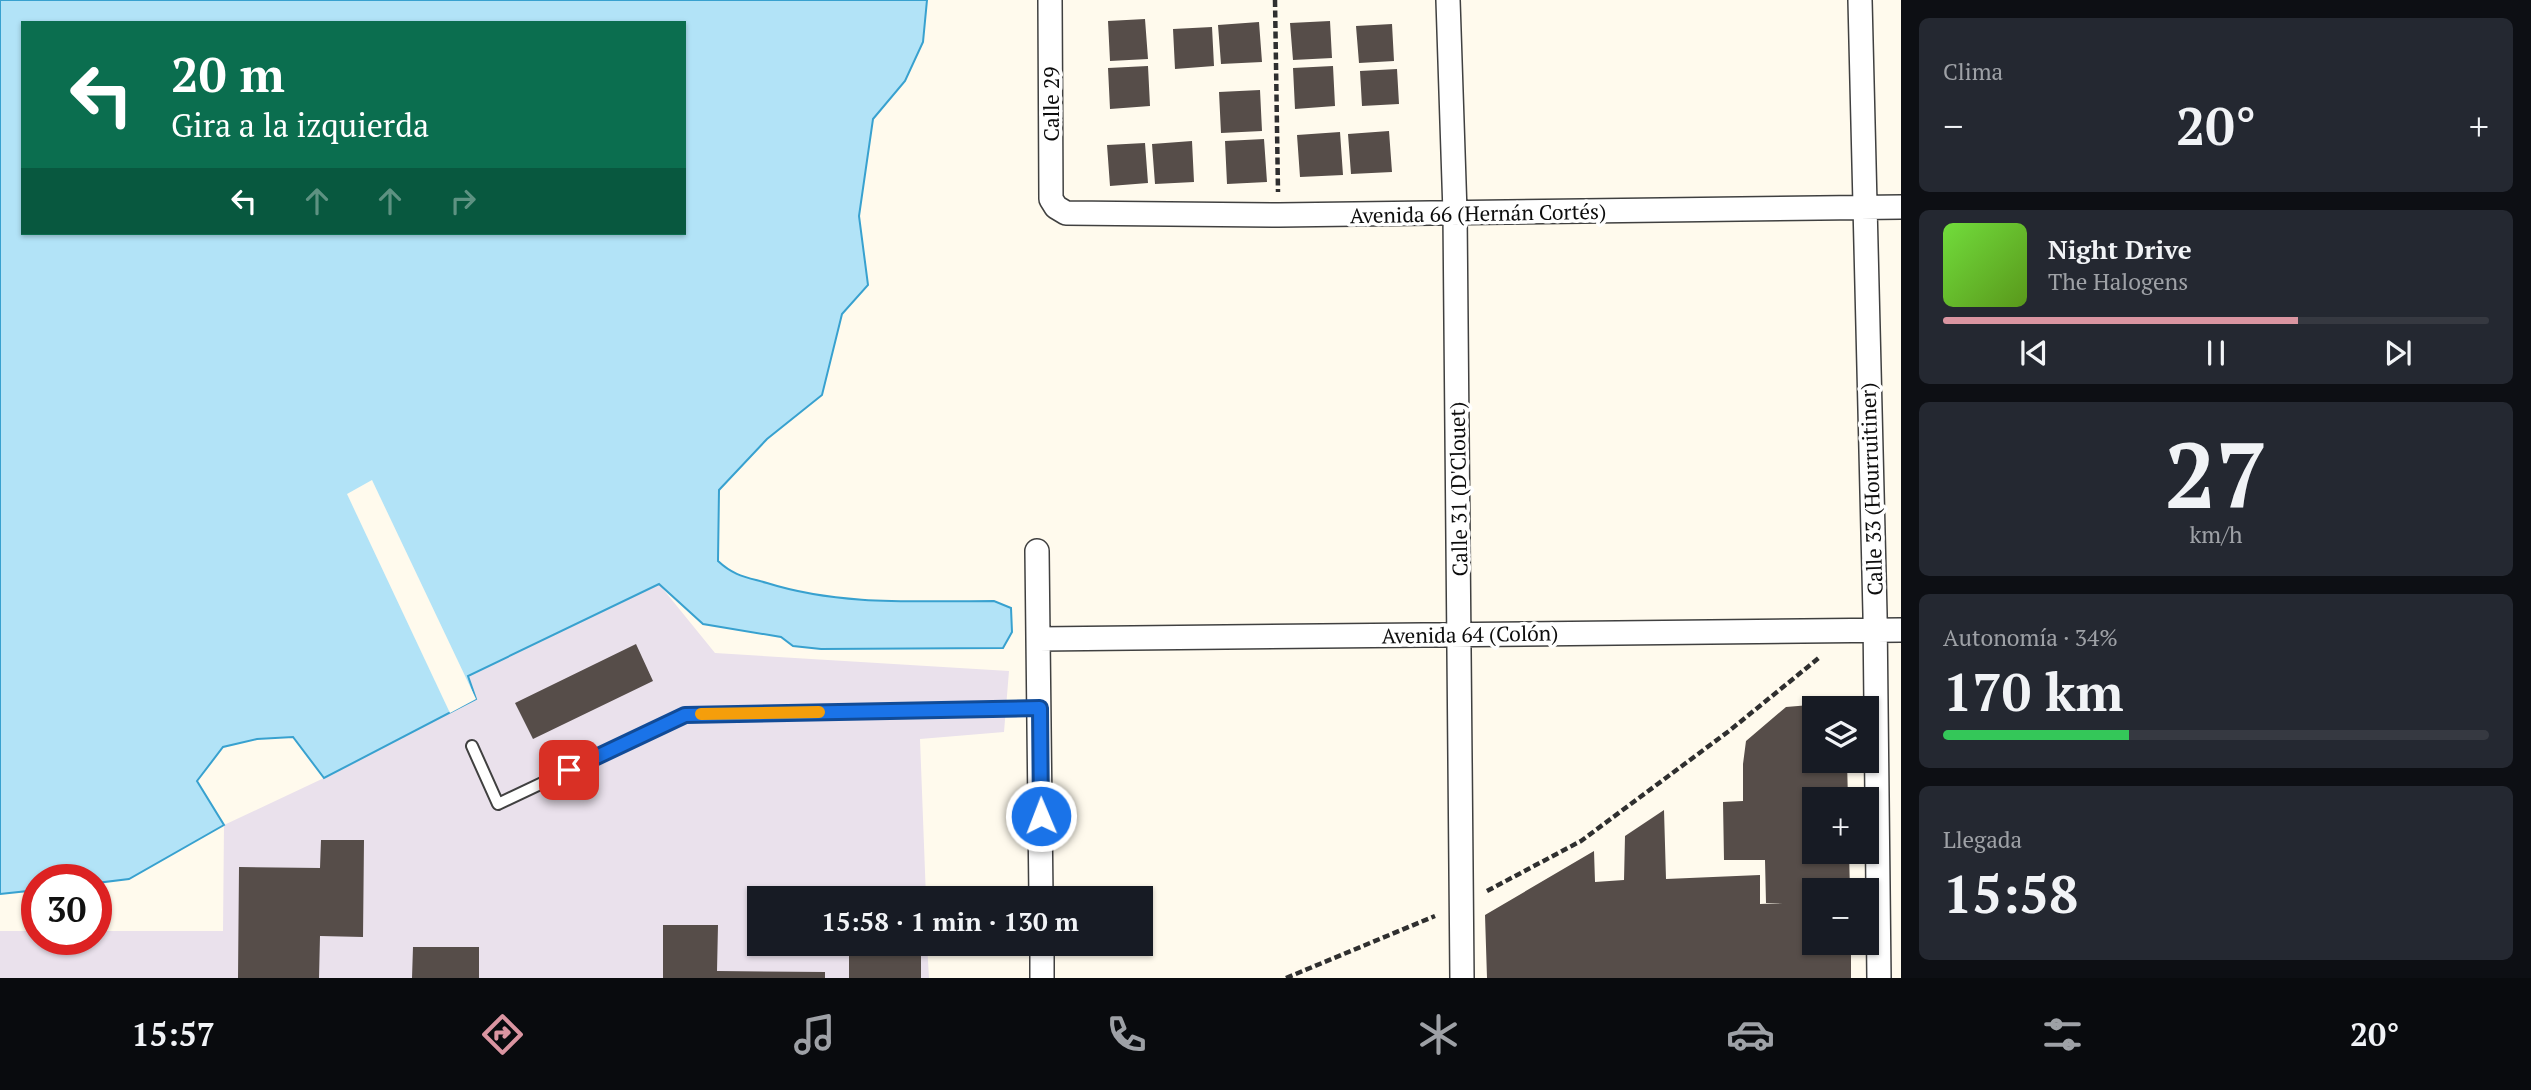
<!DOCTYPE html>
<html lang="es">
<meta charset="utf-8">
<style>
:root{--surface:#171b24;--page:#242831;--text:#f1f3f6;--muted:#9ea1a6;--line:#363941;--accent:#da95a1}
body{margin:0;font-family:"PT Serif",serif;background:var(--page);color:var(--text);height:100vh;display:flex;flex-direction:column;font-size:26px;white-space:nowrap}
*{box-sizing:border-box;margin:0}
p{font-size:23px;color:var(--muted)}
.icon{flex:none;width:38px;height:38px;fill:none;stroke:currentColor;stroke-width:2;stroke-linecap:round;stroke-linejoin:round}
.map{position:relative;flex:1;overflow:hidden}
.details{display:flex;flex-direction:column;gap:18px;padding:18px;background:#0d0f14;width:630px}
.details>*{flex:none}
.hud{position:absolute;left:21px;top:21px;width:665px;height:214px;border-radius:0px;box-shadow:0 2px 5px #0004;background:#0b6e4f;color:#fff;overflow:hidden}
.controls{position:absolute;left:1802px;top:696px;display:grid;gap:14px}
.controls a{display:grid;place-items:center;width:77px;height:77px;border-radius:0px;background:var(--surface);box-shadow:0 2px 5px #0004;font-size:35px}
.speed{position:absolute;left:21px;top:864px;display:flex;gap:14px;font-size:35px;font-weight:700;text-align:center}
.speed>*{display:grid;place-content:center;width:91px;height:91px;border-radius:50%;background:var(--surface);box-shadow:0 2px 5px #0004;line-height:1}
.speed .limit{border:10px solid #d22;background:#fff;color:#111}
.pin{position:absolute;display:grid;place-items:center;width:60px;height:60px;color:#fff;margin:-30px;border-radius:14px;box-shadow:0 4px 10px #0006}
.me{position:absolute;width:77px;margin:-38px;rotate:359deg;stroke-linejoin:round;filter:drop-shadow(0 0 5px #0008)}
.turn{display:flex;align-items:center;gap:24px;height:147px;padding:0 35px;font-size:32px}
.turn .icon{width:91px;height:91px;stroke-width:2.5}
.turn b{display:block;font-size:49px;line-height:60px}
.lanes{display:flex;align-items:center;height:66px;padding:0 35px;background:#0003;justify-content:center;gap:35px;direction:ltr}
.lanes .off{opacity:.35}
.big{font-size:52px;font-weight:600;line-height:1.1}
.details .tile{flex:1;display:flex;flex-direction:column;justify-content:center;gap:10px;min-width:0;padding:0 24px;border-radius:10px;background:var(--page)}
.details .dial{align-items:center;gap:0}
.dial b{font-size:91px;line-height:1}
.song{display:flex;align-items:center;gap:21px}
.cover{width:84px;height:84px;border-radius:10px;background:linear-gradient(135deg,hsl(100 70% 55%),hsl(90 70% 35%))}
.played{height:7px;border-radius:4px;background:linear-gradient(90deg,var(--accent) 65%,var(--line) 65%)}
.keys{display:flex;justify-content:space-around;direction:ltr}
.heat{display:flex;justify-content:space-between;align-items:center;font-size:38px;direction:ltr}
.charge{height:10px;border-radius:5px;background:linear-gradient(90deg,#34c759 34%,var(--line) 0)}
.trip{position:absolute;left:747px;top:886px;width:406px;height:70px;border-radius:0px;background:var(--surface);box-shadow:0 2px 5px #0004;font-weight:600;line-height:70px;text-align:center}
.tabs{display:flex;height:112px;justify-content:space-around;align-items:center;background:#090b0e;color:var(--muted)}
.tabs .icon{width:49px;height:49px}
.tabs .selected{color:var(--accent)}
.tabs b{font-size:32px;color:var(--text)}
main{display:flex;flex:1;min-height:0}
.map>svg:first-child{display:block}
</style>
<main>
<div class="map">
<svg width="1901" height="978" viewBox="0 0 1901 978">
<rect width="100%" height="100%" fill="#fffaed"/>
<path fill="#eae1ec" d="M659,584L715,653L1009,671L1004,732L920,739L926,898H760V943H927L929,978H0V931H37V940H96V931H223L224,825L324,778L476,699L467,676Z"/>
<path fill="#b2e3f7" stroke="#38a1cf" stroke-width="2" fill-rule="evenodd" d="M0,0H927L923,42L905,81L873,119L859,216L868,285L842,314L822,395L767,439L719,490L718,561C734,576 746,577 767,583C840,606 917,601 994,601L1011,608L1012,632L1003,648L821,649L793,646L781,637L703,624L659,584L468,676L476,699L324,778L293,737L257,739L223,747L197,781L224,825L129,879L96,883V880H37V890L0,894ZM23,23H684V233H23Z"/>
<path fill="#fffaed" d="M372,480L476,699L450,713L347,494Z"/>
<path fill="#564d49" d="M1145,19L1148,59L1110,61L1108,21Z
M1330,21L1332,58L1293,60L1290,23Z
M1259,22L1262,62L1221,64L1218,25Z
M1392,24L1394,61L1359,63L1356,26Z
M1212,27L1214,66L1175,69L1173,29Z
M1148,66L1150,106L1110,109L1108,68Z
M1333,66L1335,106L1295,109L1293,68Z
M1397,69L1399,104L1362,106L1360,71Z
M1260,90L1262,131L1221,133L1219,92Z
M1389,131L1392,172L1351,174L1348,134Z
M1340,132L1343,175L1300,177L1297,135Z
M1264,139L1267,182L1227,184L1225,141Z
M1192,141L1194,182L1155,184L1152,144Z
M1145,143L1148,183L1110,186L1107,145Z
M636,644L653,681L533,739L515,703Z
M1846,702V709H1815V761H1847L1848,800H1815V852H1849L1850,891H1815V943H1851V978H1487L1485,915L1594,851L1595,882L1624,880L1625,836L1664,810L1666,879L1760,875V904L1783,903H1766L1765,860H1724L1723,802L1743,801V764L1746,741L1786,707Z
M321,840H364L363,937L320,936L319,978H238L239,867L320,868Z
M663,925H718L717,971L825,972V978H663Z
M849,944L921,945V978H849Z
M413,947H479V978H412Z"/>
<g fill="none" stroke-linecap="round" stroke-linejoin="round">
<g stroke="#404040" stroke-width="14">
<path id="lane" d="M472,746L498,804L686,715L1040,708"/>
</g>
<g stroke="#404040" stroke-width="26">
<path id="street" d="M1050,0L1051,199L1056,207L1066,213L1279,215L1901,207
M1448,0L1455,213L1462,978
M1860,0L1875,614L1879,978
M1037,551L1041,898
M1039,639L1901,630
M1042,943V978"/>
</g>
<path stroke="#2f2f2f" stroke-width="4.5" stroke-dasharray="7 3.5" stroke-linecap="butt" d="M1275,0L1278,192
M1487,891L1581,841L1729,731L1820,657
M1286,978L1435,916"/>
<use href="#lane" stroke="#fff" stroke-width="10"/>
<use href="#street" stroke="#fff" stroke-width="23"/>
</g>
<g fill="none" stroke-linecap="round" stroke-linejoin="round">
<g stroke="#114b97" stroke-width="18">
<path id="route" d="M569,770L685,715L1040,708L1041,816"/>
</g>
<use href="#route" stroke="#1a73e8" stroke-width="12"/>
<path stroke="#f59e0b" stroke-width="12" d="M701,714L819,712"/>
</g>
<g text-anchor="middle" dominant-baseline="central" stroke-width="7" stroke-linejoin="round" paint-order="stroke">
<g font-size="21" fill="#0d0d0d" stroke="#fff">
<text transform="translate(1051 104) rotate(-90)">Calle 29</text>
<text transform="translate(1478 213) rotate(-1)">Avenida 66 (Hernán Cortés)</text>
<text transform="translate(1458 489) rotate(-91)">Calle 31 (D'Clouet)</text>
<text transform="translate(1871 489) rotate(-92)">Calle 33 (Hourruitiner)</text>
<text transform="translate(1470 634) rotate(-1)">Avenida 64 (Colón)</text>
</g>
</g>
</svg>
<div class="controls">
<a><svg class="icon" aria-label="layers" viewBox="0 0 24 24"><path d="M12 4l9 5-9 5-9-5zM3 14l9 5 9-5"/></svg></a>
<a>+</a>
<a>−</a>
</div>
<div class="speed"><div class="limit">30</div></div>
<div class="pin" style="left:569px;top:770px;background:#d93025"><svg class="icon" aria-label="arrive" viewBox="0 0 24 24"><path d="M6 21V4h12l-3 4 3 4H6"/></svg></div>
<svg class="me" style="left:1041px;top:816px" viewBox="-20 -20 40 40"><circle r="17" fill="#1a73e8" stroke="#fff" stroke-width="3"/><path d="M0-11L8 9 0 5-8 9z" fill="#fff"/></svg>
<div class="trip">15:58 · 1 min · 130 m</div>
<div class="hud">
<div class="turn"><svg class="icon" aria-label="left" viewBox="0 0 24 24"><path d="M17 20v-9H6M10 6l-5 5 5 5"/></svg><div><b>20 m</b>Gira a la izquierda</div></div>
<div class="lanes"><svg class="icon" aria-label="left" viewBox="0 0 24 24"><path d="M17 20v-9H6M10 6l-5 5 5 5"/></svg><svg class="icon off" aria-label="ahead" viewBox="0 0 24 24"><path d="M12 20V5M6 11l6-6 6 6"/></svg><svg class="icon off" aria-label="ahead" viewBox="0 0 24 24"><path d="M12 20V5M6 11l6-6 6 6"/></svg><svg class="icon off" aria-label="right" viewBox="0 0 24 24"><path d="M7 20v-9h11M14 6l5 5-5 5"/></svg></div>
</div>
</div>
<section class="details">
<div class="tile"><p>Clima</p>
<div class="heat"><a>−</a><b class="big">20°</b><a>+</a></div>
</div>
<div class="tile">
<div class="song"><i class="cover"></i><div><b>Night Drive</b><p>The Halogens</p></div></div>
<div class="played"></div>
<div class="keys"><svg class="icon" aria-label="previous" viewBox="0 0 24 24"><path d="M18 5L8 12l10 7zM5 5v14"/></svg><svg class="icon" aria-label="pause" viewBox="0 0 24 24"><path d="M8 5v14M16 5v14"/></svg><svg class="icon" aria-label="next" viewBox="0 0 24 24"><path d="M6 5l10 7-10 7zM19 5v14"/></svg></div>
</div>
<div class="tile dial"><b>27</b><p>km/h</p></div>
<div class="tile"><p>Autonomía · 34%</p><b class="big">170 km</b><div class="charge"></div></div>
<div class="tile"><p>Llegada</p><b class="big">15:58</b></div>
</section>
</main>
<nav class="tabs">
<b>15:57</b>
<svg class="icon selected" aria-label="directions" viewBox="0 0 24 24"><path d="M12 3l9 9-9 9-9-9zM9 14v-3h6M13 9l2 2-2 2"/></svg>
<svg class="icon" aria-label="music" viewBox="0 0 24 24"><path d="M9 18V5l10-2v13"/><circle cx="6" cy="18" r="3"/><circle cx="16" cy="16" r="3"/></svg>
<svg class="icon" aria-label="phone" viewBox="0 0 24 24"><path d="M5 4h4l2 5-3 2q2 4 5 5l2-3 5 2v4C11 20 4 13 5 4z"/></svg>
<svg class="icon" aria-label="climate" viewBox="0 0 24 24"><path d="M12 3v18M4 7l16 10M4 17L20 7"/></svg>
<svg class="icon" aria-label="car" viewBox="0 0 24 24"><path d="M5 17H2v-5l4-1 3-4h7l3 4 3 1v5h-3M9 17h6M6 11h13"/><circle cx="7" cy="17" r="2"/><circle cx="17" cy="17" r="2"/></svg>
<svg class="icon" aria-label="filters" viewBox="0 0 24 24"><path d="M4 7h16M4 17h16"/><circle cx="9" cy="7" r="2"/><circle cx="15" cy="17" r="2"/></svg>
<b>20°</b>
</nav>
